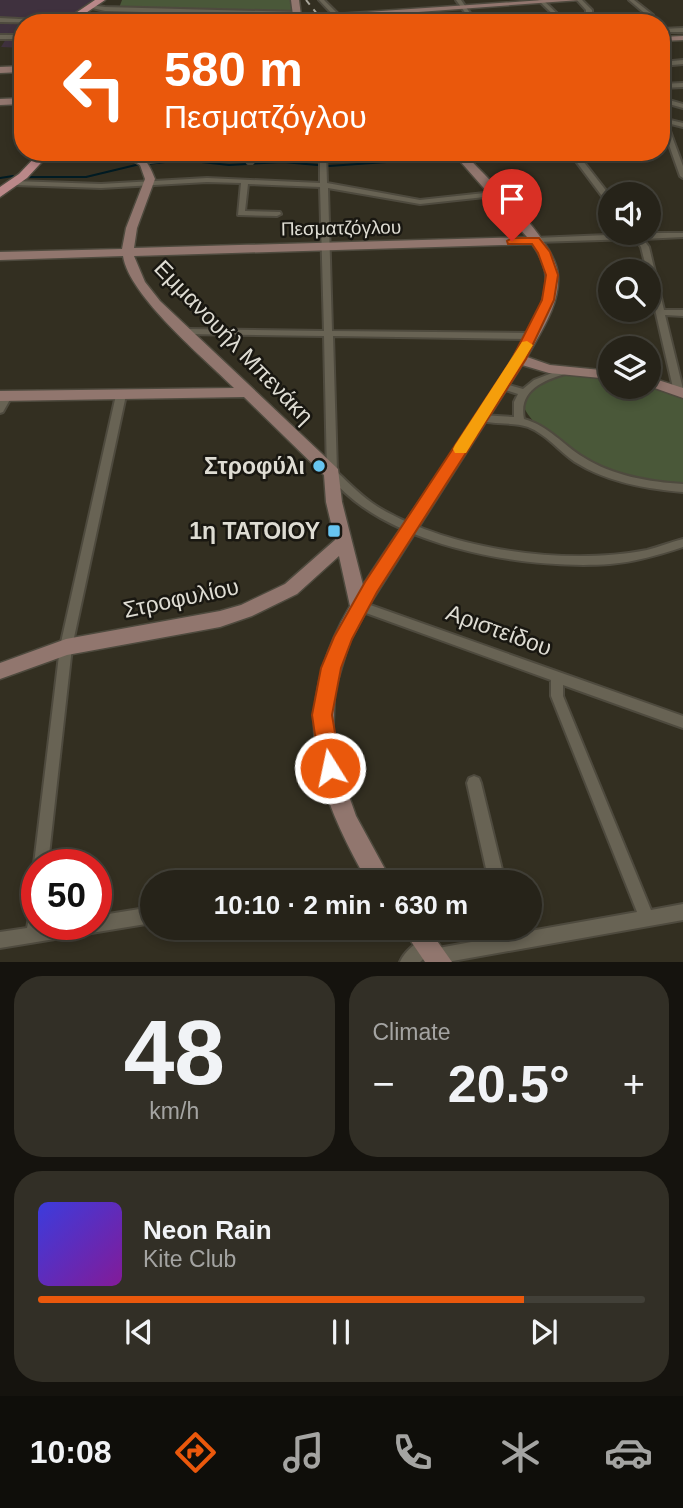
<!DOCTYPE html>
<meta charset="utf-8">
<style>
:root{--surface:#262319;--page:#322f26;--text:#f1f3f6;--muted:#a4a4a2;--line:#424038;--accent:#ea580c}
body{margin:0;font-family:Helvetica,sans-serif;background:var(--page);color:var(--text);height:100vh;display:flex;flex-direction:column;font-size:26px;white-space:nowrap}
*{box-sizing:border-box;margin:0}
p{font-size:23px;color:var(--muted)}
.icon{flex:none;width:38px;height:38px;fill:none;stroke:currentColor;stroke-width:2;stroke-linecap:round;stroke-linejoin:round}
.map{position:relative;height:962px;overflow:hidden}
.panel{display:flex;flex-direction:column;gap:14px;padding:14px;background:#15130e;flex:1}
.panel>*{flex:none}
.hud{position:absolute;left:14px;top:14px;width:656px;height:147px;border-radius:28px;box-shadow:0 4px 10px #0003,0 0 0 2px var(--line);background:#ea580c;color:#fff;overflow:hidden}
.fabs{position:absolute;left:598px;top:182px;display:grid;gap:14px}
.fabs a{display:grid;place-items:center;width:63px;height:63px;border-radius:50%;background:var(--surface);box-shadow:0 4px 10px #0003,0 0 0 2px var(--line);font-size:35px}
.speed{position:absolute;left:21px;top:849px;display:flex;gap:14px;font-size:35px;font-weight:700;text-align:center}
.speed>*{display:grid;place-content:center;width:91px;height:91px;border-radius:50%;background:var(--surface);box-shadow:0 4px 10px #0003,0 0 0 2px var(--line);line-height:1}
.speed .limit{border:10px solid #d22;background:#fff;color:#111}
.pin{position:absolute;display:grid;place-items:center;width:60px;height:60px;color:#fff;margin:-72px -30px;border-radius:50% 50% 50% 0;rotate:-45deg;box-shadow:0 0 7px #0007}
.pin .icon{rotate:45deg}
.me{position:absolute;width:77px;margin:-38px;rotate:350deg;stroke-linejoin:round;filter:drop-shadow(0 0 5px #0008)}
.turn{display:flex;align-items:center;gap:24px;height:147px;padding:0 35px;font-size:32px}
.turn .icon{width:91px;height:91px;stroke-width:2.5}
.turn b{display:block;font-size:49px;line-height:60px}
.big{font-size:52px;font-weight:700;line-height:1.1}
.panel .card{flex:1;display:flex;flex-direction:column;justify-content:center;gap:10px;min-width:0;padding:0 24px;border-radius:28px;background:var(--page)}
.panel .dial{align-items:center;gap:0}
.dial b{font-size:91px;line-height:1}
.song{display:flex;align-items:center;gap:21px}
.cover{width:84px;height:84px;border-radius:10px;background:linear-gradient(135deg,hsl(240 70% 55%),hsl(290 70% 35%))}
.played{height:7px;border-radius:4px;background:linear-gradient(90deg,var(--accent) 80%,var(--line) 80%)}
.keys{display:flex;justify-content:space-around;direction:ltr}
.heat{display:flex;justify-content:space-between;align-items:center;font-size:38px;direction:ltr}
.panel .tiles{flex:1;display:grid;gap:14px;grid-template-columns:1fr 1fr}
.card:last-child{grid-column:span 2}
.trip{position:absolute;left:140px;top:870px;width:402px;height:70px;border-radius:35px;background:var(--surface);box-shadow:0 4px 10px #0003,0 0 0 2px var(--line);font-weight:700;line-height:70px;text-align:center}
.menu{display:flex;height:112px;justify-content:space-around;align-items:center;background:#0f0e0a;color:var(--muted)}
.menu .icon{width:49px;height:49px}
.menu .active{color:var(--accent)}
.menu b{font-size:32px;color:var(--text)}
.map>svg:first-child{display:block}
</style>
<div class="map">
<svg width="683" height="962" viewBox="0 0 683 962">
<rect width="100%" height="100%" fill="#332f21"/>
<path fill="#3f313e" d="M0,0H100L71,23H23V48L1,47L6,39H0Z"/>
<path fill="#4a5839" d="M122,0H293L294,13L119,8Z
M570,375L611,379V387L649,386L683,398V484C665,482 647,481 629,476C597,466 536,438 523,405C531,384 549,378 570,375Z"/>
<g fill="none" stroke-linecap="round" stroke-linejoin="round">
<path stroke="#001b23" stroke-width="2" d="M464,156H507L534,152
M147,164L183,160L229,165L283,162L329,166L458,157
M27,177H86L140,164
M0,178L13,176"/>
<g stroke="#4e4a3e" stroke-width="4">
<path id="street" d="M319,0H324L339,15V17H335Z
M456,0H461L477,23H472L471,21L439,23L469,18Z
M538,0H543L567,23H562Z
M577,0H582L592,10V23H586V10Z
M629,0H634L653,15L648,16Z
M90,5L105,7L298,12L301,14L298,16L105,11L88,7Z
M0,18L58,21L60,23L0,22Z
M683,28V32H662V29Z
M0,35H23V39H0Z
M683,60V64L662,66V62Z
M683,83V87L662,88V84Z
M662,98L683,104V108L662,102Z
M662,115L666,119L683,123V127L667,123L683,166V178L680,176L662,125Z
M140,152H146L145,159L203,152H227L224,154L141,163L138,161Z
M241,152H247L253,162L252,163H248Z
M320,152H326L327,183L420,200L494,192L498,194L494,196L420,204L328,188L332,331L532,333L536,336L532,339L333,336L337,472C350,484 362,497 378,507C450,550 565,566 647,550C659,547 671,542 683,539V547C659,555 635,562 610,564C523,570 382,546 327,473L324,336L183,334L182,332L186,329L324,331L320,187L248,184L245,211L280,212L281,214L277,216L238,215L241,183L207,182L101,188L14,185L10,183L14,181L101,184L207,178L320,183Z
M569,152H576L611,197V204H608Z
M631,233H683V237L643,239L649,247L664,310H683V316L665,315L683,389L682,394L679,395L674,392L649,283V271H647L641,247L635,239L535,242L531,240L535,238L632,234Z
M565,368L568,369L570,371L568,373C545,380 518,389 524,419C549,426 563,445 583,457C613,476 649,482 683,484V492C646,489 607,482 575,462C559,451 546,434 528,427C513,421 487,426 476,418L481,415L514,417V402L518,394L499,388L497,386L499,384L502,383L523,389L534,380Z
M121,392L126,395L72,647L48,864H37V870L34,864L60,647L116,395Z
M7,393L12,396L3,412L0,413V400L4,394Z
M359,601L683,716V728L563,685V696L651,910L683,904V920L447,962H430L429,954L420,962H400C404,952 417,941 427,937L433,939L435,945L433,949L504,936L502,928H518L519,933L637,912L551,696V680L355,609L353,606L355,603Z
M474,776L479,778L481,783L505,882H489L467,783L469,778Z
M378,871L383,874L386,879L384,882H349L352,877Z
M37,901V924H96V916L152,907V923L0,948V932L27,928L32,904Z"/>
</g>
<g stroke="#4e4a3e" stroke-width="3">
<path id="secondary" d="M291,0H299L302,23H294Z
M543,0H580L337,18L333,16L337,14Z
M683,36V40L662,41V37Z
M23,66V72L0,73V67Z
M23,98V104L0,105V99Z
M118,152C141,152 147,158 155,179L137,228L134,248L527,237L452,152H463C487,179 557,241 558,276C560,305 540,333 527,357L550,365L611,371V379L549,373L522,365L370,604L349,643L335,690L333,735L343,779L356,816L392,882H368L362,872C309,776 293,704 350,606L339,556L297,594L252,616L220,627L67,655L0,679V663L66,639L220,611L241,605L285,584L335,540L326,502L324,475L244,397L0,401V391L234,388C204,358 129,296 123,256L0,260V252L122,249L126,228L145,179L140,165ZM532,244C542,258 548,271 545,288C541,315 524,338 511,361C466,438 411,510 363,585L342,502L338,469L160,301L145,282L134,256Z
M649,377L683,388V398L649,386Z
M402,928H428L452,962H425Z"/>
</g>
<g stroke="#4e4a3e" stroke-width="3">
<path id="primary" d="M95,0H105L71,23H61Z
M40,152H51L27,178L0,197V187L19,174Z"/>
</g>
<use href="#street" fill="#686354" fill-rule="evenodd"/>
<use href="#secondary" fill="#91766e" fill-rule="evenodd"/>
<use href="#primary" fill="#ba8889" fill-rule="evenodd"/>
<path stroke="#a8a69b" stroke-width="2" stroke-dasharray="6 6" stroke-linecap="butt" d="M306,0L318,15"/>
</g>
<path fill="#ea580c" stroke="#983908" stroke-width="2" d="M512,238H539L550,252L558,275L554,300L526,359L377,592L352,639L341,668L332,715L341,768L338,775L330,778L323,775L320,768L312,715L321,668L334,637L365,582L512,359L542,300L546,275L538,253L532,244H508L507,241Z"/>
<path fill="#f59e0b" d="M527,341L533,345L466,453H455L453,449L455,445L522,342Z"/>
<g fill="#67c4f0" stroke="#191711" stroke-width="2.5">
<circle cx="319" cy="466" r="7"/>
<rect x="327" y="524" width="14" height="14" rx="3.5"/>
</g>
<g text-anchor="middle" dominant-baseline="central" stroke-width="5" stroke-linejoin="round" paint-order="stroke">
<g font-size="19" fill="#dedcd3" stroke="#191711">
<text transform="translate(341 228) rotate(-1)">Πεσματζόγλου</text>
</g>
<g font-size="23" fill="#dedcd3" stroke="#191711">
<text transform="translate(234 342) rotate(46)">Εμμανουήλ Μπενάκη</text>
<text transform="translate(181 598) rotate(-12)">Στροφυλίου</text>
<text transform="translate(499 630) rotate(20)">Αριστείδου</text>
</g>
<g font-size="23" font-weight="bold" fill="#dedcd3" stroke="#191711" text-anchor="end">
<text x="305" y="466">Στροφύλι</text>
<text x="320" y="531">1η ΤΑΤΟΙΟΥ</text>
</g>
</g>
</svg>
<div class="fabs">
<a><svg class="icon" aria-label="sound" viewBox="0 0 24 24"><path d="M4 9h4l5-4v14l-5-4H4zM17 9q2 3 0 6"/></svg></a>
<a><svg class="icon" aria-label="search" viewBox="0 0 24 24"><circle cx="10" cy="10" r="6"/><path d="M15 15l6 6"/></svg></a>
<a><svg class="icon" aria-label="layers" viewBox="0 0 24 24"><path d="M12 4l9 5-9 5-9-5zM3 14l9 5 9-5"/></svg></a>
</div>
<div class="speed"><div class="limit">50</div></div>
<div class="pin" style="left:512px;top:241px;background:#d93025"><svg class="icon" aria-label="arrive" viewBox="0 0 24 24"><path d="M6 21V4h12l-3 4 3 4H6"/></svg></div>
<svg class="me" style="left:330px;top:768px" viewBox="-20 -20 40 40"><circle r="17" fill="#ea580c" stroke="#fff" stroke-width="3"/><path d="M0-11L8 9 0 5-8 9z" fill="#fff"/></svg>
<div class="trip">10:10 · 2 min · 630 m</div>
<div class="hud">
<div class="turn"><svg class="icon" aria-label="left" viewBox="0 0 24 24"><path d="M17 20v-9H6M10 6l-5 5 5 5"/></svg><div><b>580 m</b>Πεσματζόγλου</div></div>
</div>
</div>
<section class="panel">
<div class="tiles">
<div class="card dial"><b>48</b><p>km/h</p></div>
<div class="card"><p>Climate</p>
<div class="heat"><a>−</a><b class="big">20.5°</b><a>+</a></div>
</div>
<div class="card">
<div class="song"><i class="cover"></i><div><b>Neon Rain</b><p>Kite Club</p></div></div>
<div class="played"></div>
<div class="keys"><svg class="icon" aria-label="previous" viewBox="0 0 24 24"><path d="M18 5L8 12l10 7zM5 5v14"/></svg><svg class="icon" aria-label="pause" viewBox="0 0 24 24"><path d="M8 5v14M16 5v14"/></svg><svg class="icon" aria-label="next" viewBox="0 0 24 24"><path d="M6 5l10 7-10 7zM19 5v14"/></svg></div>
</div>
</div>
</section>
<nav class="menu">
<b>10:08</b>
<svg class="icon active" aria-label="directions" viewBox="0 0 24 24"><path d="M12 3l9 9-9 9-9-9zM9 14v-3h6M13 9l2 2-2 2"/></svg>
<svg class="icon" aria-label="music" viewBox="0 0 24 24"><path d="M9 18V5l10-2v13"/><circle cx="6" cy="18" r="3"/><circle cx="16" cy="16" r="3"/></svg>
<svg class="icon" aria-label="phone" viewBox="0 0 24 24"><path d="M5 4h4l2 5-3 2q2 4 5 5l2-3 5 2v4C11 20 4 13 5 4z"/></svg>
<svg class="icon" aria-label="climate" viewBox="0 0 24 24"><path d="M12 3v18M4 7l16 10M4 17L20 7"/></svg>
<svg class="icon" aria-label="car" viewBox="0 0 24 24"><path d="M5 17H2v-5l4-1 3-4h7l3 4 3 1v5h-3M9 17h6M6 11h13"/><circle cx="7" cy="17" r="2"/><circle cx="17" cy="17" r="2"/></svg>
</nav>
